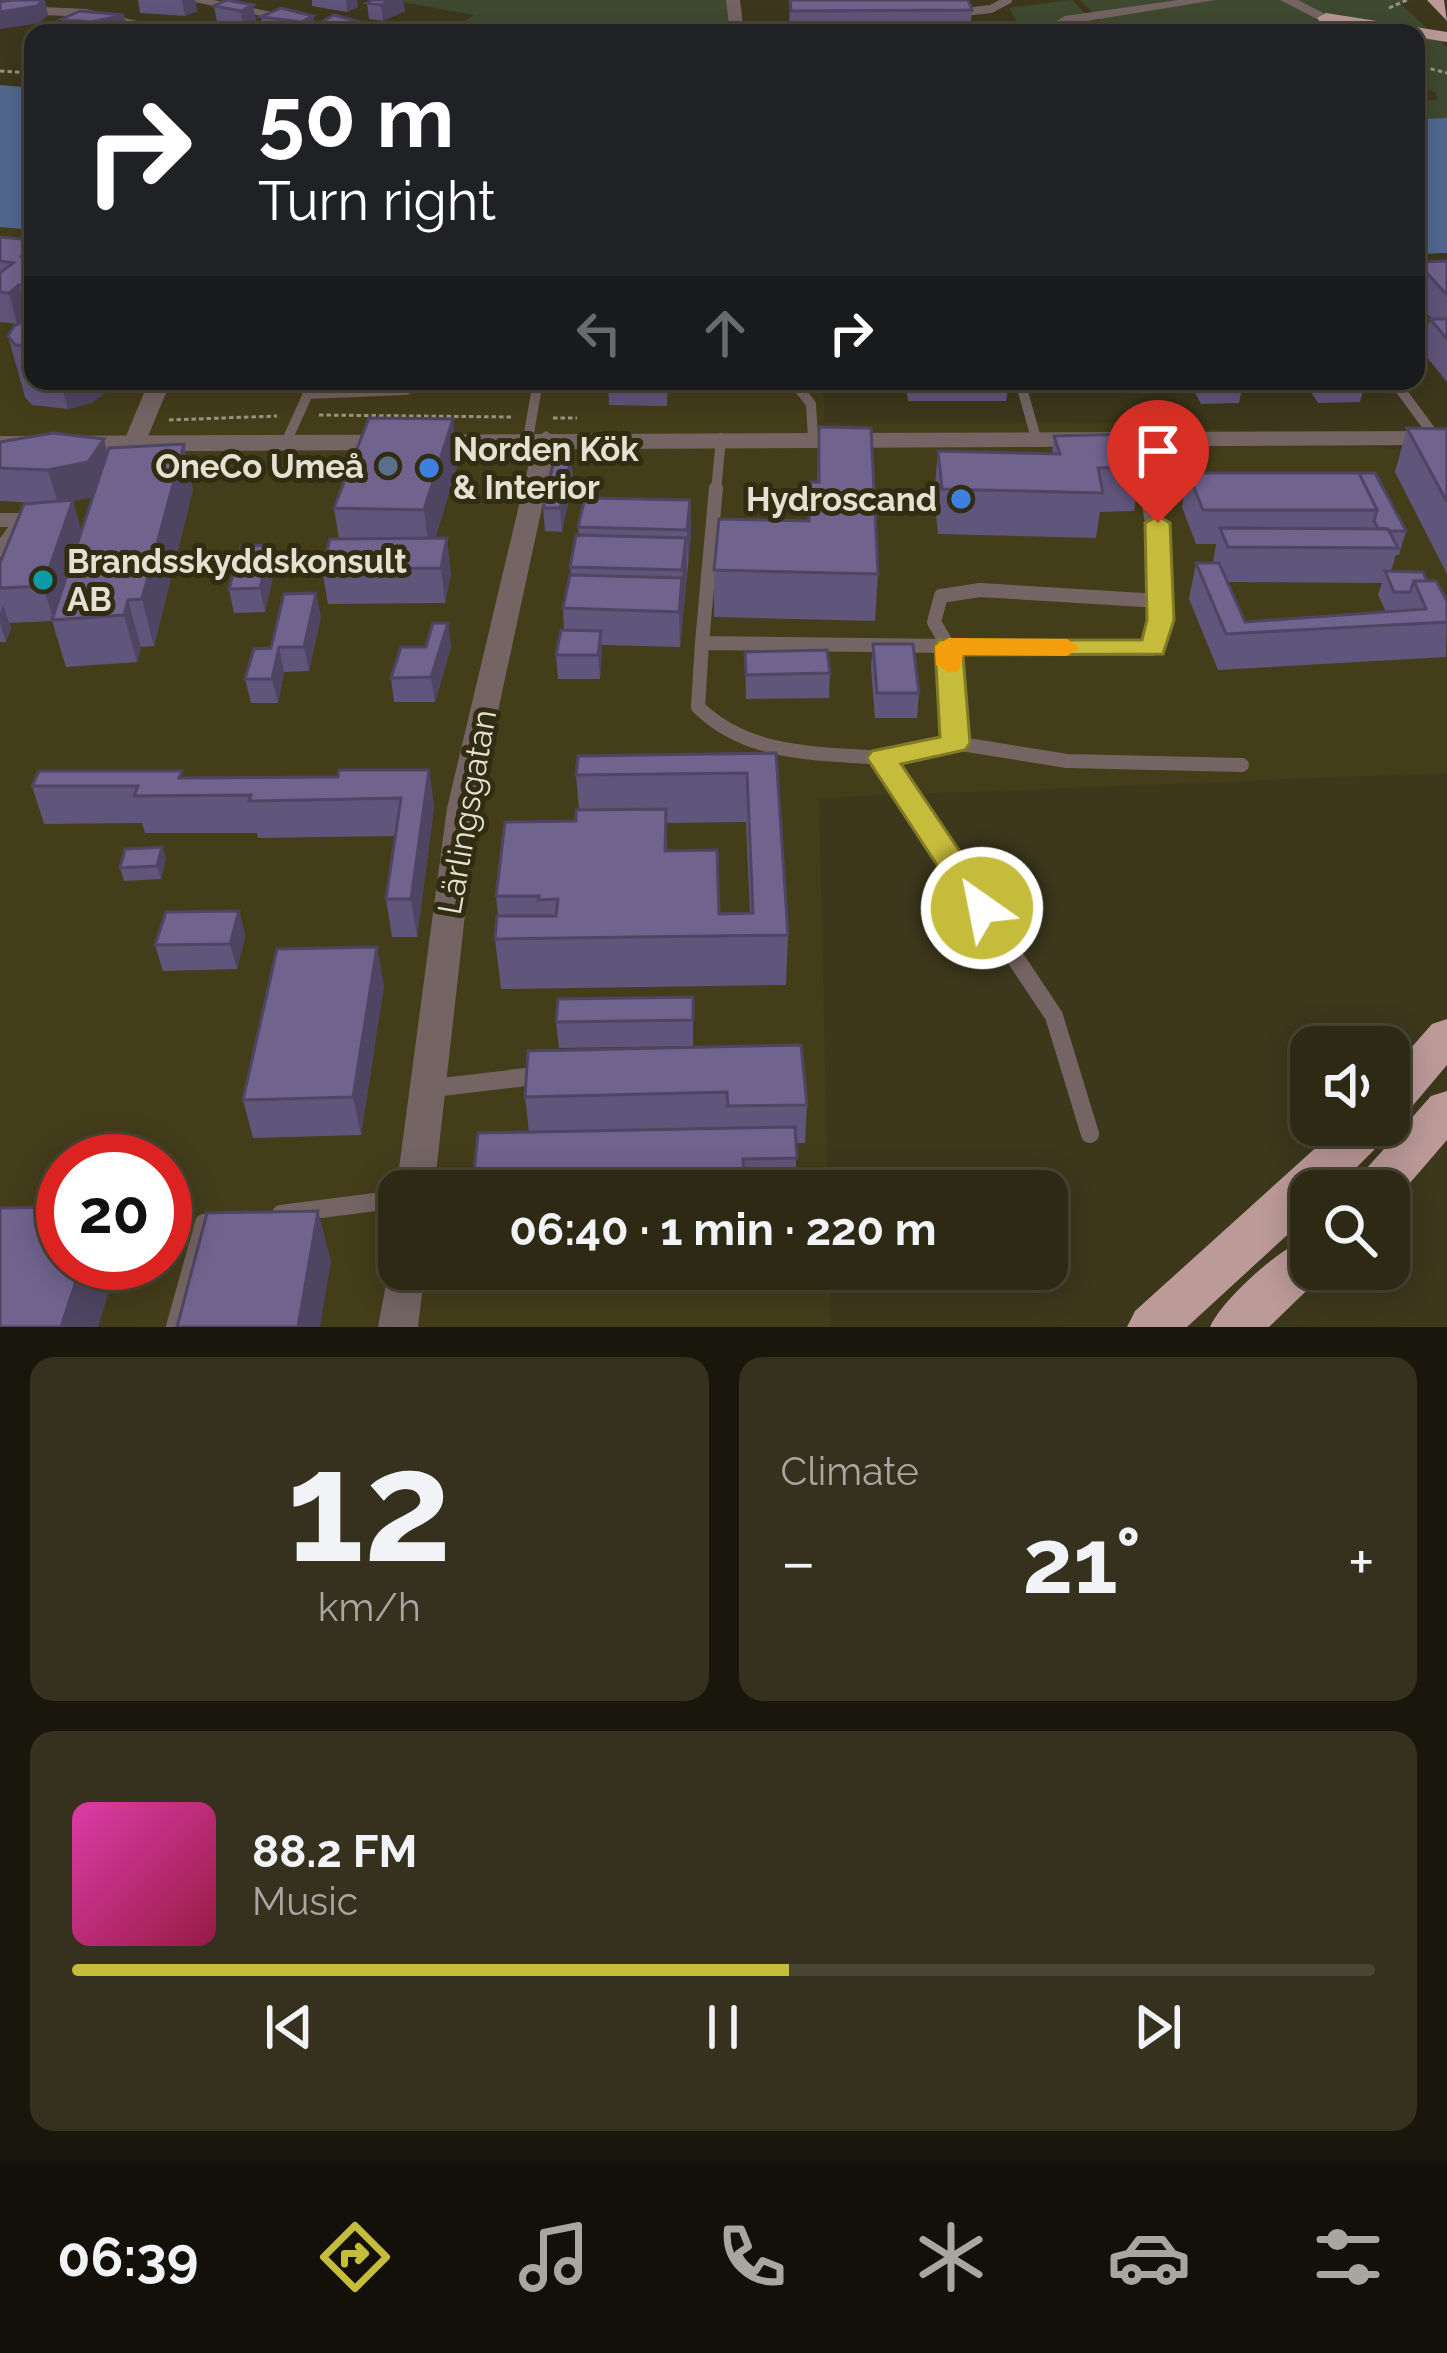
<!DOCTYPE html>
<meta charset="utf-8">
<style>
:root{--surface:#2e2915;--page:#36311e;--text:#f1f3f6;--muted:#a7a6a0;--line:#494534;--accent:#c6bc3c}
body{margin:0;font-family:Raleway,sans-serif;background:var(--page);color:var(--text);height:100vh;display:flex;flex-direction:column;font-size:45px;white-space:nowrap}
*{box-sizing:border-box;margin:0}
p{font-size:39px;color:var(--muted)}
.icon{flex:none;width:66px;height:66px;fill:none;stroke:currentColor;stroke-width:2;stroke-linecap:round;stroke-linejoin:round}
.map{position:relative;height:1327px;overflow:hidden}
.side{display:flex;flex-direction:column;gap:30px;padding:30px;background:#19170c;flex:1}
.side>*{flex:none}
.banner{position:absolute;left:24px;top:24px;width:1401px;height:366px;border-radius:24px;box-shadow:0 6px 30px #0003,0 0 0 3px var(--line);background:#202124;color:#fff;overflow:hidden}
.fabs{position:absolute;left:1290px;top:1026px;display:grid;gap:24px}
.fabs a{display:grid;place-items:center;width:120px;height:120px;border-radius:24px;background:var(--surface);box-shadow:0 6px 30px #0003,0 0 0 3px var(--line);font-size:60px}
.speed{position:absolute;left:36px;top:1134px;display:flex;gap:24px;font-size:60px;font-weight:700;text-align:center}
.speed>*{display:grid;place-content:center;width:156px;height:156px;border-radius:50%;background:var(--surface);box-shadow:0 6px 30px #0003,0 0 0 3px var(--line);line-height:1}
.speed .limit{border:18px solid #d22;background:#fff;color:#111}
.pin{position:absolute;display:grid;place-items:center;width:102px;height:102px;color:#fff;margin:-123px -51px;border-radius:50% 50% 50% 0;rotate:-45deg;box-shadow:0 0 12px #0007}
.pin .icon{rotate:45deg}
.me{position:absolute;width:132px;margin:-66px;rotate:327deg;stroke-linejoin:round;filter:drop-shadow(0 0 9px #0008)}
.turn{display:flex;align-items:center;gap:42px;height:252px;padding:0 36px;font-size:54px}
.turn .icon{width:156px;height:156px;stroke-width:2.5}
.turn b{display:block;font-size:84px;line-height:102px}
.lanes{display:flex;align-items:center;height:114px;padding:0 36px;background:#0003;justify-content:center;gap:60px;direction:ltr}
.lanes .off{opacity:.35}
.big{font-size:90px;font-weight:700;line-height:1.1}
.side .card{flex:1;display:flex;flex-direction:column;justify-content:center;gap:18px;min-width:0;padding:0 42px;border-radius:24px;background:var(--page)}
.side .dial{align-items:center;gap:0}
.dial b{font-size:156px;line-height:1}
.song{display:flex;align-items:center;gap:36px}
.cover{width:144px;height:144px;border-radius:18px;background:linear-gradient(135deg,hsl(320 70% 55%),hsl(340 70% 35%))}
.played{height:12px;border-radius:6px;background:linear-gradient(90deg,var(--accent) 55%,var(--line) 55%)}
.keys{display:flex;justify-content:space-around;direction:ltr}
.heat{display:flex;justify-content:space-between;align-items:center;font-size:66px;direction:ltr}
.side .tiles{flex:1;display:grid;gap:30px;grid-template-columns:1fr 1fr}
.card:last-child{grid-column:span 2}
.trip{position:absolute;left:378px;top:1170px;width:690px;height:120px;border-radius:24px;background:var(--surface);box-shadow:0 6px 30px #0003,0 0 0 3px var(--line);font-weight:700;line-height:120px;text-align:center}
.tabs{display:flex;height:192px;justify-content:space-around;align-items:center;background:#121008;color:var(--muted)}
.tabs .icon{width:84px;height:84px}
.tabs .active{color:var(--accent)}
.tabs b{font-size:54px;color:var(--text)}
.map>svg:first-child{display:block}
</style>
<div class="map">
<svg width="1447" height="1327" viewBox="0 0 1447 1327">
<rect width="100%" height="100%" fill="#3d371c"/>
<path fill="#443d1a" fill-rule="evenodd" d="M0,227L33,230V381H813L824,396V422L1168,423L1394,449L1447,450V773L819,798L828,1191H399V1269H830L831,1327H0ZM63,1161H165V1263H63Z"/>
<path fill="#3f4a30" d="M391,0H733L737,33H446L474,15Z
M1072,0L1104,33H1023L1009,8Z
M1080,0H1407L1401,4L1447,47V118L1416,119V104L1437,99L1436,93L1420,86L1416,80V33H1113Z"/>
<path fill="#51688e" d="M0,85L33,88V230L0,227Z
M1447,118V253L1416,254V119Z"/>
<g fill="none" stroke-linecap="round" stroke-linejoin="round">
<path stroke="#999480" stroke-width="3" stroke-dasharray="4.5 3" stroke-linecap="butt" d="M1389,8L1407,0
M1416,65L1447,73
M0,71L33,73
M319,415L511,417
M553,418H577
M169,420L277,416"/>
<path stroke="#746564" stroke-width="8" d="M956,13L991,9L1008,0"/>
<path stroke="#746564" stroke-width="10" d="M1416,341H1447
M793,381L811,404L813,438
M1020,381L1036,438
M1394,381L1436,438
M528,439L538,381
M287,440L308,394L406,390L420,381
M1136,454L1147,491
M716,491L721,438"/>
<path stroke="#746564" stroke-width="14" d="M716,488L702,643L948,646
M0,520H22L0,550
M702,643L698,707C748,756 816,753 882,758
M948,646L934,622L941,596L980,590L1160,601
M955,743L1067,761L1242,765
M946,854L882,758L955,743L948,646L1153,649L1161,575L1146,488"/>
<path stroke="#746564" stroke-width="18" d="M944,851L1054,1016L1090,1134
M433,1088L535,1076
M281,1214L399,1199
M175,1327L204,1223L223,1221"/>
<path fill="#746564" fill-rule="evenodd" d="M185,0H214L373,33H343Z
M726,0H740L744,33H730Z
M1178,0H1215L1069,24L1062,28L1064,33H1050L1047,27L1065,16Z
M1280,0H1298L1333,18L1321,21Z
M0,5L86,9L189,33H161L86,17L0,13Z
M149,381H171L146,441L143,446H127L124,441Z
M546,431L557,438L477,808L434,1191H399V1197L396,1191L447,808L535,438Z
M399,1254V1269H425L418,1327H378L391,1257Z"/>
<path fill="#746564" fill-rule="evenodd" d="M1447,431V445L0,452V436Z"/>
<path fill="#bb9a98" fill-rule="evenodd" d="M1427,0H1444L1447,21Z
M1326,13L1447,32V42L1416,37V33L1320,22L1317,18Z
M1447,1019V1065L1404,1116L1390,1121L1392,1125L1386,1138L1333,1191H1311L1308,1216L1187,1327H1127L1135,1311L1341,1125H1389V1073L1432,1024Z
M1447,1091V1140L1391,1205L1389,1191H1352L1359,1177L1431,1096Z
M1311,1236V1269H1329L1269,1327H1210C1223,1298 1281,1247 1311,1236Z"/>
</g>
<path fill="#60557a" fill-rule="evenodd" d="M138,0H195L197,11L185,16L140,13Z
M312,0H357L358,7L347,12L312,6Z
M790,0L972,10L970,33H789Z
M367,3L405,11L383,21L369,19Z
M253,5L256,21L243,27L217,22L214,6Z
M281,8L316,33H263L261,17Z
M124,15L127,31L119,33H65L62,19Z
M368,24L369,33H316L315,25Z
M0,237L33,240V381H108L104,394L91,403L68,409L32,405L25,397L8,336L30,319L28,315L17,324L0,322Z
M1447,261V382L1421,350L1430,319H1432L1416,301V262Z
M608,381H668L667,406L609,405Z
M905,381H1009L1006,401H908Z
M1189,381H1366L1360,402L1318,403L1308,387L1242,388L1239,403L1201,404Z
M819,427L878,574L875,621L714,617V570L808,521L810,482H817Z
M1407,428L1447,429V574L1395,472Z
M1054,436L1141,467L1134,511L1100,512L1096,538L938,534L934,496L938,451L1052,454Z
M0,442L107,453L193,489L154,646L141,647L137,662L66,667L52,621L9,623L11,628L6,642H0V563L35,503L0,501ZM92,497L81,531L73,501Z
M571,458L573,480L562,532L545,531L543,508Z
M458,463L435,539L451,573L445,603L328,604L322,569L339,539L334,508Z
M1188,473H1375L1406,531L1399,555H1396L1391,571L1427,581L1447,601L1446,657L1218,670L1189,599L1196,563H1213L1216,544H1196L1182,507ZM1228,582L1382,583L1378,595L1386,612L1245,622Z
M690,500L691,535L680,647L601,645L600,679H558L556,655L564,630L563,608L571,575L570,567L579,535L578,527Z
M271,545L275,568L265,612L234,613L229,589Z
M321,616L309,671L284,672L278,703H251L245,679L271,648Z
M448,623L451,647L435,702H394L391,678L426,647Z
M873,644L919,693L917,718H875L871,668Z
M745,652L830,673L829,698L746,699Z
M776,753L788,935L786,985L501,989L495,939L498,916L496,896L576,821L579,810L576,775ZM746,822L750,913L719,914L667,851L666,823Z
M429,770L434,807L417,937H392L386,899L396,836L258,838L257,833H145L142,823L44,824L32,786L184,778L338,777Z
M162,847L166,859L161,879L124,881L120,868Z
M239,911L245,936L237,969L163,971L155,945Z
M384,985L361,1135L253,1138L243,1100Z
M693,997V1046L559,1048L556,1022Z
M528,1051L807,1105L805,1143H796V1191H472L529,1132L525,1097Z"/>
<path fill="#4e4563" d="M45,0L48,15L40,23L0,29V12Z
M182,0H195L197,11L185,16Z
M346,0H357L358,7L347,12Z
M391,0H403L405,11L383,21L381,5Z
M253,5L256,21L243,27L241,11Z
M124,15L127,31L94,33L91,22Z
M313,16L316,33H303L301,22Z
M368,24L369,33H357V30Z
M33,247V304L22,256Z
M19,285L28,315L17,324L9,293Z
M60,381H108V382L104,394L91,403L68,409Z
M453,419L458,463L430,555L424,510Z
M104,439L112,472L97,496L73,501L82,534L54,621L43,586L58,504L48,470Z
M184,444L193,489L154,646L142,599Z
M571,458L573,480L562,532L560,508Z
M690,500L691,535L688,565L687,530Z
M447,538L451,573L445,603L441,568Z
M686,538L687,573L680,647L679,612Z
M271,545L275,568L265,612L260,588Z
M316,593L321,616L309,671L304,647Z
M128,600L141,647L137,662L124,615Z
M3,605L11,628L6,642L0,622V614Z
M448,623L451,647L435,702L431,677Z
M601,631L602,655L600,679L598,655Z
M279,647L284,672L278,703L272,679Z
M429,770L434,807L417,937L411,899Z
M162,847L166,859L161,879L157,866Z
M239,911L245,936L237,969L230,944Z
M377,947L384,985L361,1135L353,1097Z
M318,1211L331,1261L320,1327H298Z
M82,1263H118L98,1327H61Z"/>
<path fill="#70638e" stroke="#4e4563" stroke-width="3" d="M12,0H43L37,6L0,12V2Z
M227,0L253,5L241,11L214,6Z
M373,0H391L381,5L367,3Z
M790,0H968L972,10L791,11Z
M281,8L313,16L301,22L261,17Z
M80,11L124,15L91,22L62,19Z
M334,15L368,24L357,30L315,25Z
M0,237L33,240V247L22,256L33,258V279L28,285H19L9,293L0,292V273L13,263L0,261Z
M1447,261V295L1424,270H1416V262Z
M33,317V346L15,345L8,336L14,326Z
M1430,319H1447V339Z
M369,418L453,419L424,510L334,508Z
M819,427L871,428L878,574L714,570L719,519L809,521L810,482H819Z
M1407,428L1447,429V502Z
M53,433L104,439L88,462L48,470L0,468V442Z
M1132,434L1141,467L1098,468L1103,493L942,489L938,451L1060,454L1054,436Z
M184,444L142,599L128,600L124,615L52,620L109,448Z
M555,457L571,458L560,508H543Z
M1188,473H1359L1377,510H1203Z
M1350,473H1375L1406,531H1389L1388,529L1378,528L1374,521L1377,510L1359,473Z
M585,498L690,500L687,530L578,527Z
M73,500L43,586L0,588V563L24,504Z
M1220,528L1388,529L1398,548L1228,547Z
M576,535L686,538L682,570L570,567Z
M447,538L441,568L322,569L330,539Z
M271,545L260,588L229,589L241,546Z
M1196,563H1219L1245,622L1426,609L1414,581H1436L1447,601V622L1226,634Z
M1385,571L1423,572L1427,581H1414L1410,592H1394Z
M570,575L682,578L679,612L563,608Z
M316,593L304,647H279L272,679H245L254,649L271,648L284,594Z
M433,623H448L431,677L391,678L401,647H426Z
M561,630L601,631L598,655H556Z
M873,644H913L919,693H877Z
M827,650L830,673L746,675L745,652Z
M776,753L788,935L495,939L497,916H556L558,899L538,900L539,896H496L505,822L576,821V810L666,809L665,851L717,850L719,914L753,913L747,773L576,775L578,756Z
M339,770H429L411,899H386L401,798L249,801L251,795L134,796L138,786H32L39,771H182L179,778L338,777Z
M162,847L157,866L120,868L125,849Z
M239,911L230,944L155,945L166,912Z
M377,947L353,1097L243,1100L277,949Z
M693,997V1020L556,1022L558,999Z
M801,1045L807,1105L728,1106L727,1092L525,1097L528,1051Z
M795,1127L797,1158L743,1159L744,1182L717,1183V1188L472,1191L478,1133Z
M63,1207V1263H82L61,1327H0V1208Z
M318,1211L298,1327H177L207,1213Z"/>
<path fill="#c6bc3c" stroke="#817a27" stroke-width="3" d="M1158,516L1170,523L1174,620L1163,654L963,655L970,743L965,750L901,764L998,908L994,917H971L867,758L872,751L940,737L935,646L939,640H1142L1147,620L1145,523Z"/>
<path fill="#f59e0b" d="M949,638L1067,639L1080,648L1067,656L963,655L959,671L950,673L936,665L935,646Z"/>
<circle fill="#5c6f8a" stroke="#322d12" stroke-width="4.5" cx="388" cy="466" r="12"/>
<g fill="#3f7fe0" stroke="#322d12" stroke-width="4.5">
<circle cx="429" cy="468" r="12"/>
<circle cx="961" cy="499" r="12"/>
</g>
<circle fill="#0f9aa8" stroke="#322d12" stroke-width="4.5" cx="43" cy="580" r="12"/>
<g text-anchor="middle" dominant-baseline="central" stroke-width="10" stroke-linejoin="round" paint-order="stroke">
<g font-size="33" font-weight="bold" fill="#e4e1d2" stroke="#322d12" text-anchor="start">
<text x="453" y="449">Norden Kök<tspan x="453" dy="38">&amp; Interior</tspan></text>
<text x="364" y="466" text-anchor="end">OneCo Umeå</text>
<text x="937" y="499" text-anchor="end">Hydroscand</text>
<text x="67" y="561">Brandsskyddskonsult<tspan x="67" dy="38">AB</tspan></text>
</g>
<g font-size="33" fill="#e4e1d2" stroke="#322d12">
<text transform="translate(467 812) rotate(-80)">Lärlingsgatan</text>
</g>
</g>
</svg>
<div class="fabs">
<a><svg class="icon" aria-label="sound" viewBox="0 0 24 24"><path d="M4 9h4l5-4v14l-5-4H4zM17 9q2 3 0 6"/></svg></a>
<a><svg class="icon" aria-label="search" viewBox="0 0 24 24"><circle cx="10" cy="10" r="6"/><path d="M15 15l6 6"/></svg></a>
</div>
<div class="speed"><div class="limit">20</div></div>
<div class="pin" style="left:1158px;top:523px;background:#d93025"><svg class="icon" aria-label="arrive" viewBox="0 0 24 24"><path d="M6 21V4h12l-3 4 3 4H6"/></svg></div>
<svg class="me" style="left:982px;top:908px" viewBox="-20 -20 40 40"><circle r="17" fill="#c6bc3c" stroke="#fff" stroke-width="3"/><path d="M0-11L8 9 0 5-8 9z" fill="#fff"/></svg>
<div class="trip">06:40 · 1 min · 220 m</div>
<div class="banner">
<div class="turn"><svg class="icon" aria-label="right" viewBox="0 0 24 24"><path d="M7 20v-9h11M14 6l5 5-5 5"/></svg><div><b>50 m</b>Turn right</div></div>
<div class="lanes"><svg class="icon off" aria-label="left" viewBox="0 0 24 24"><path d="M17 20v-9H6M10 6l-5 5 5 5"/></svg><svg class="icon off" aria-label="ahead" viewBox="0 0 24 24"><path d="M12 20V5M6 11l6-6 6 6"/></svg><svg class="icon" aria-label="right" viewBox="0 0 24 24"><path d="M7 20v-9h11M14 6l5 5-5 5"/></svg></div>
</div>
</div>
<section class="side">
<div class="tiles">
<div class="card dial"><b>12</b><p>km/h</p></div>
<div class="card"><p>Climate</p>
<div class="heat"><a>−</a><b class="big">21°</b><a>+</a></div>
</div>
<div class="card">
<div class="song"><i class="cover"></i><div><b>88.2 FM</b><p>Music</p></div></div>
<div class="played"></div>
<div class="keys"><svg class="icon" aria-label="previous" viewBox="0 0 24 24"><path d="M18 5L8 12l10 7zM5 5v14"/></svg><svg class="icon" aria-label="pause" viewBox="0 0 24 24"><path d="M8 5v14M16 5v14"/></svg><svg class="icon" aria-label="next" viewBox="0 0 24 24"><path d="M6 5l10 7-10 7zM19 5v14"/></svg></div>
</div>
</div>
</section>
<nav class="tabs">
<b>06:39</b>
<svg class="icon active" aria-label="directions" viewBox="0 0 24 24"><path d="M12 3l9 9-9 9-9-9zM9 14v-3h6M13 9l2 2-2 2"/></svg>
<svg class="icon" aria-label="music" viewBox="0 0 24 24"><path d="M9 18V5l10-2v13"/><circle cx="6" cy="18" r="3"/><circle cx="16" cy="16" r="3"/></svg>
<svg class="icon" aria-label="phone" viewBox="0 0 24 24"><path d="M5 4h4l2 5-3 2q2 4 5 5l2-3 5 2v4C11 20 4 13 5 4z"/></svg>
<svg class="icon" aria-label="climate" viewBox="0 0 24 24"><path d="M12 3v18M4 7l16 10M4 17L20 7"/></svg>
<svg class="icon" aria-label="car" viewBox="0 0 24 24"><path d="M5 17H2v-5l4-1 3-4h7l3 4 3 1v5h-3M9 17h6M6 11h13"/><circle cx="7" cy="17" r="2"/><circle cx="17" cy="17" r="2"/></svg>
<svg class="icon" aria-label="filters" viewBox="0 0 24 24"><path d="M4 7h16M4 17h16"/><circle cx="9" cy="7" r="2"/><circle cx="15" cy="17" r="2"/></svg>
</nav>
